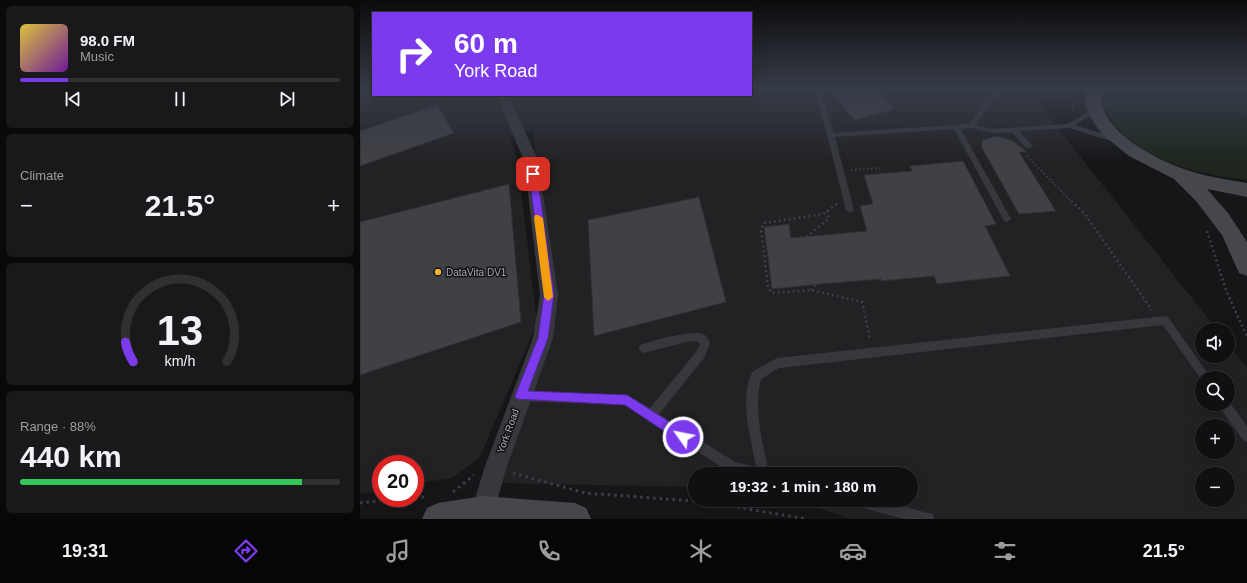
<!DOCTYPE html>
<meta charset="utf-8">
<style>
:root{--surface:#101012;--page:#19191b;--text:#f1f3f6;--muted:#9c9d9f;--line:#303032;--accent:#7c3aed}
body{margin:0;font-family:Arial,sans-serif;background:var(--page);color:var(--text);height:100vh;display:flex;flex-direction:column;font-size:15px;white-space:nowrap}
*{box-sizing:border-box;margin:0}
p{font-size:13px;color:var(--muted)}
.icon{flex:none;width:22px;height:22px;fill:none;stroke:currentColor;stroke-width:2;stroke-linecap:round;stroke-linejoin:round}
.map{position:relative;flex:1;overflow:hidden}
.side{display:flex;flex-direction:column;gap:6px;padding:6px;background:#09090a;width:360px}
.side>*{flex:none}
.banner{position:absolute;left:12px;top:12px;width:380px;height:84px;border-radius:0px;box-shadow:0 4px 16px #0002,0 0 0 1px var(--line);background:#7c3aed;color:#fff;overflow:hidden}
.buttons{position:absolute;left:835px;top:323px;display:grid;gap:8px}
.buttons a{display:grid;place-items:center;width:40px;height:40px;border-radius:50%;background:var(--surface);box-shadow:0 4px 16px #0002,0 0 0 1px var(--line);font-size:20px}
.speed{position:absolute;left:12px;top:455px;display:flex;gap:8px;font-size:20px;font-weight:700;text-align:center}
.speed>*{display:grid;place-content:center;width:52px;height:52px;border-radius:50%;background:var(--surface);box-shadow:0 4px 16px #0002,0 0 0 1px var(--line);line-height:1}
.speed .limit{border:6px solid #d22;background:#fff;color:#111}
.pin{position:absolute;display:grid;place-items:center;width:34px;height:34px;color:#fff;margin:-17px;border-radius:8px;box-shadow:0 2px 6px #0006}
.me{position:absolute;width:44px;margin:-22px;rotate:303deg;stroke-linejoin:round;filter:drop-shadow(0 0 3px #0008)}
.turn{display:flex;align-items:center;gap:14px;height:84px;padding:0 16px;font-size:18px}
.turn .icon{width:52px;height:52px;stroke-width:2.5}
.turn b{display:block;font-size:28px;line-height:34px}
.big{font-size:30px;font-weight:800;line-height:1.1}
.side .tile{flex:1;display:flex;flex-direction:column;justify-content:center;gap:6px;min-width:0;padding:0 14px;border-radius:6px;background:var(--page)}
.side .dial{align-items:center;gap:0}
.dial svg{height:104px;overflow:visible;fill:none;stroke:var(--line);stroke-width:7;stroke-linecap:round;text-anchor:middle}
.dial text{fill:var(--text);stroke:none}
.song{display:flex;align-items:center;gap:12px}
.cover{width:48px;height:48px;border-radius:6px;background:linear-gradient(135deg,hsl(50 70% 55%),hsl(280 70% 35%))}
.played{height:4px;border-radius:2px;background:linear-gradient(90deg,var(--accent) 15%,var(--line) 15%)}
.keys{display:flex;justify-content:space-around;direction:ltr}
.heat{display:flex;justify-content:space-between;align-items:center;font-size:22px;direction:ltr}
.charge{height:6px;border-radius:3px;background:linear-gradient(90deg,#34c759 88%,var(--line) 0)}
.trip{position:absolute;left:328px;top:467px;width:230px;height:40px;border-radius:20px;background:var(--surface);box-shadow:0 4px 16px #0002,0 0 0 1px var(--line);font-weight:800;line-height:40px;text-align:center}
.menu{display:flex;height:64px;justify-content:space-around;align-items:center;background:#060607;color:var(--muted)}
.menu .icon{width:28px;height:28px}
.menu .on{color:var(--accent)}
.menu b{font-size:18px;color:var(--text)}
main{display:flex;flex:1;min-height:0}
.map>svg:first-child{display:block}
</style>
<main>
<section class="side">
<div class="tile">
<div class="song"><i class="cover"></i><div><b>98.0 FM</b><p>Music</p></div></div>
<div class="played"></div>
<div class="keys"><svg class="icon" aria-label="previous" viewBox="0 0 24 24"><path d="M18 5L8 12l10 7zM5 5v14"/></svg><svg class="icon" aria-label="pause" viewBox="0 0 24 24"><path d="M8 5v14M16 5v14"/></svg><svg class="icon" aria-label="next" viewBox="0 0 24 24"><path d="M6 5l10 7-10 7zM19 5v14"/></svg></div>
</div>
<div class="tile"><p>Climate</p>
<div class="heat"><a>−</a><b class="big">21.5°</b><a>+</a></div>
</div>
<div class="tile dial"><svg viewBox="0 0 100 80">
<path d="M14 69A42 42 0 1 1 86 69"/>
<path d="M14 69A42 42 0 0 1 8 54" stroke="#7c3aed"/>
<text x="50" y="56" font-size="32" font-weight="700">13</text>
<text x="50" y="72" font-size="11">km/h</text>
</svg></div>
<div class="tile"><p>Range · 88%</p><b class="big">440 km</b><div class="charge"></div></div>
</section>
<div class="map">
<svg width="887" height="519" viewBox="0 0 887 519">
<rect width="100%" height="100%" fill="#161618"/>
<path fill="#222225" fill-rule="evenodd" d="M0,89H13V95H391V89H667L857,330H842V356H868V344L887,368V519H492L434,500H551V474H335V487L139,483L189,315L173,129L150,138L157,157L177,323L120,457L92,478L55,484V464H21V491L0,494ZM842,378H868V404H842ZM842,426H868V452H842ZM842,474H868V500H842Z"/>
<path fill="#1e261f" d="M747,89H882L887,91V179C841,177 769,157 747,112C743,106 742,95 747,89Z"/>
<path fill="#404145" stroke="#303034" d="M470,89H517L535,109L494,120Z
M77,105L94,133L0,166V131Z
M637,136L653,141L667,152H659L696,211L659,214L621,146L623,140Z
M603,161L636,224L625,226L650,276L577,284L574,276L521,281V279L461,284L412,289L404,227L429,224L431,238L507,231L500,206L513,204L504,175L552,171L550,166Z
M149,184L161,322L0,375V222Z
M339,197L366,302L234,336L228,220Z"/>
<g fill="none" stroke-linecap="round" stroke-linejoin="round">
<path stroke="#3d3f44" stroke-width="2" stroke-dasharray="1.5 2.5" stroke-linecap="butt" d="M712,111L716,89
M667,156L712,202
M491,170L522,168"/>
<path stroke="#3d3f44" stroke-width="2.5" stroke-dasharray="2 3" stroke-linecap="butt" d="M711,201L724,213L792,310
M477,204L463,214L404,223L401,229L408,288L412,293L451,290L502,302L510,340
M847,231L866,290L887,337
M451,290L455,286L447,237L469,218L467,211"/>
<path stroke="#3d3f44" stroke-width="3" stroke-dasharray="2.5 4" stroke-linecap="butt" d="M153,473L225,493L348,502L446,519
M93,492L114,475
M55,497H68
M0,503L45,498"/>
<path fill="#37383d" fill-rule="evenodd" d="M454,89H460L474,133L609,124L635,89H641L615,125L632,129L707,124L735,108L737,109V111L715,125L760,139L761,141L757,143L709,128L659,131L673,146L669,148H666L652,132L632,133L611,128L601,129L651,219L647,222L644,221L594,129L475,137L494,210L490,213L486,210L467,135Z
M805,316L808,317L851,378H842V381L803,325L419,368L401,379C393,411 403,443 409,474H376L368,471L265,405L161,401L157,400L155,396L157,392L161,391L267,395L290,408L336,352L340,344L338,342L330,341L284,353L280,351L279,348L280,345C292,341 335,328 345,335C347,337 349,340 350,343L344,358L299,414L375,462L396,467C391,437 379,402 392,372L417,358Z
M868,400L887,426V442L883,440L860,408L858,404H868Z
M490,500H520L568,513L573,514L574,519H544L496,506L492,504Z"/>
<path fill="#37383d" fill-rule="evenodd" d="M136,95H148L178,160L198,295L193,338L146,469L132,519H114L111,512L124,469L173,338L180,295L164,160Z"/>
<path fill="#45474d" fill-rule="evenodd" d="M726,89H742C742,94 741,100 742,105C750,137 803,163 833,172C850,177 869,180 887,183V197L847,189L868,213L887,242V276L879,273L862,235L836,201L814,179L769,156L742,134L730,117L725,104Z
M123,496L215,503L226,508L231,519H62L67,508L78,503Z"/>
</g>
<linearGradient id="sky" x2="0" y2="1"><stop stop-color="#0c0c0d"/><stop offset="0.55" stop-color="#363c48"/><stop offset="1" stop-color="#363c48" stop-opacity="0"/></linearGradient>
<rect width="887" height="162" fill="url(#sky)"/>
<path fill="#7c3aed" stroke="#51269a" d="M173,172L177,174L194,294L188,338L168,391L267,395L327,433L329,437L327,441L323,443L319,441L265,405L157,399L155,396L178,338L184,294L169,174Z"/>
<path fill="#f59e0b" d="M175,215H178L183,218L193,297L188,301L184,297L174,218Z"/>
<circle fill="#f2b134" stroke="#111113" stroke-width="1.5" cx="78" cy="272" r="4"/>
<g text-anchor="middle" dominant-baseline="central" stroke-width="3" stroke-linejoin="round" paint-order="stroke">
<g font-size="10" fill="#a8adb8" stroke="#111113" text-anchor="start">
<text x="86" y="272">DataVita DV1</text>
</g>
<g font-size="10" fill="#a8adb8" stroke="#111113">
<text transform="translate(148 431) rotate(-70)">York Road</text>
</g>
</g>
</svg>
<div class="buttons">
<a><svg class="icon" aria-label="sound" viewBox="0 0 24 24"><path d="M4 9h4l5-4v14l-5-4H4zM17 9q2 3 0 6"/></svg></a>
<a><svg class="icon" aria-label="search" viewBox="0 0 24 24"><circle cx="10" cy="10" r="6"/><path d="M15 15l6 6"/></svg></a>
<a>+</a>
<a>−</a>
</div>
<div class="speed"><div class="limit">20</div></div>
<div class="pin" style="left:173px;top:174px;background:#d93025"><svg class="icon" aria-label="arrive" viewBox="0 0 24 24"><path d="M6 21V4h12l-3 4 3 4H6"/></svg></div>
<svg class="me" style="left:323px;top:437px" viewBox="-20 -20 40 40"><circle r="17" fill="#7c3aed" stroke="#fff" stroke-width="3"/><path d="M0-11L8 9 0 5-8 9z" fill="#fff"/></svg>
<div class="trip">19:32 · 1 min · 180 m</div>
<div class="banner">
<div class="turn"><svg class="icon" aria-label="right" viewBox="0 0 24 24"><path d="M7 20v-9h11M14 6l5 5-5 5"/></svg><div><b>60 m</b>York Road</div></div>
</div>
</div>
</main>
<nav class="menu">
<b>19:31</b>
<svg class="icon on" aria-label="directions" viewBox="0 0 24 24"><path d="M12 3l9 9-9 9-9-9zM9 14v-3h6M13 9l2 2-2 2"/></svg>
<svg class="icon" aria-label="music" viewBox="0 0 24 24"><path d="M9 18V5l10-2v13"/><circle cx="6" cy="18" r="3"/><circle cx="16" cy="16" r="3"/></svg>
<svg class="icon" aria-label="phone" viewBox="0 0 24 24"><path d="M5 4h4l2 5-3 2q2 4 5 5l2-3 5 2v4C11 20 4 13 5 4z"/></svg>
<svg class="icon" aria-label="climate" viewBox="0 0 24 24"><path d="M12 3v18M4 7l16 10M4 17L20 7"/></svg>
<svg class="icon" aria-label="car" viewBox="0 0 24 24"><path d="M5 17H2v-5l4-1 3-4h7l3 4 3 1v5h-3M9 17h6M6 11h13"/><circle cx="7" cy="17" r="2"/><circle cx="17" cy="17" r="2"/></svg>
<svg class="icon" aria-label="filters" viewBox="0 0 24 24"><path d="M4 7h16M4 17h16"/><circle cx="9" cy="7" r="2"/><circle cx="15" cy="17" r="2"/></svg>
<b>21.5°</b>
</nav>
